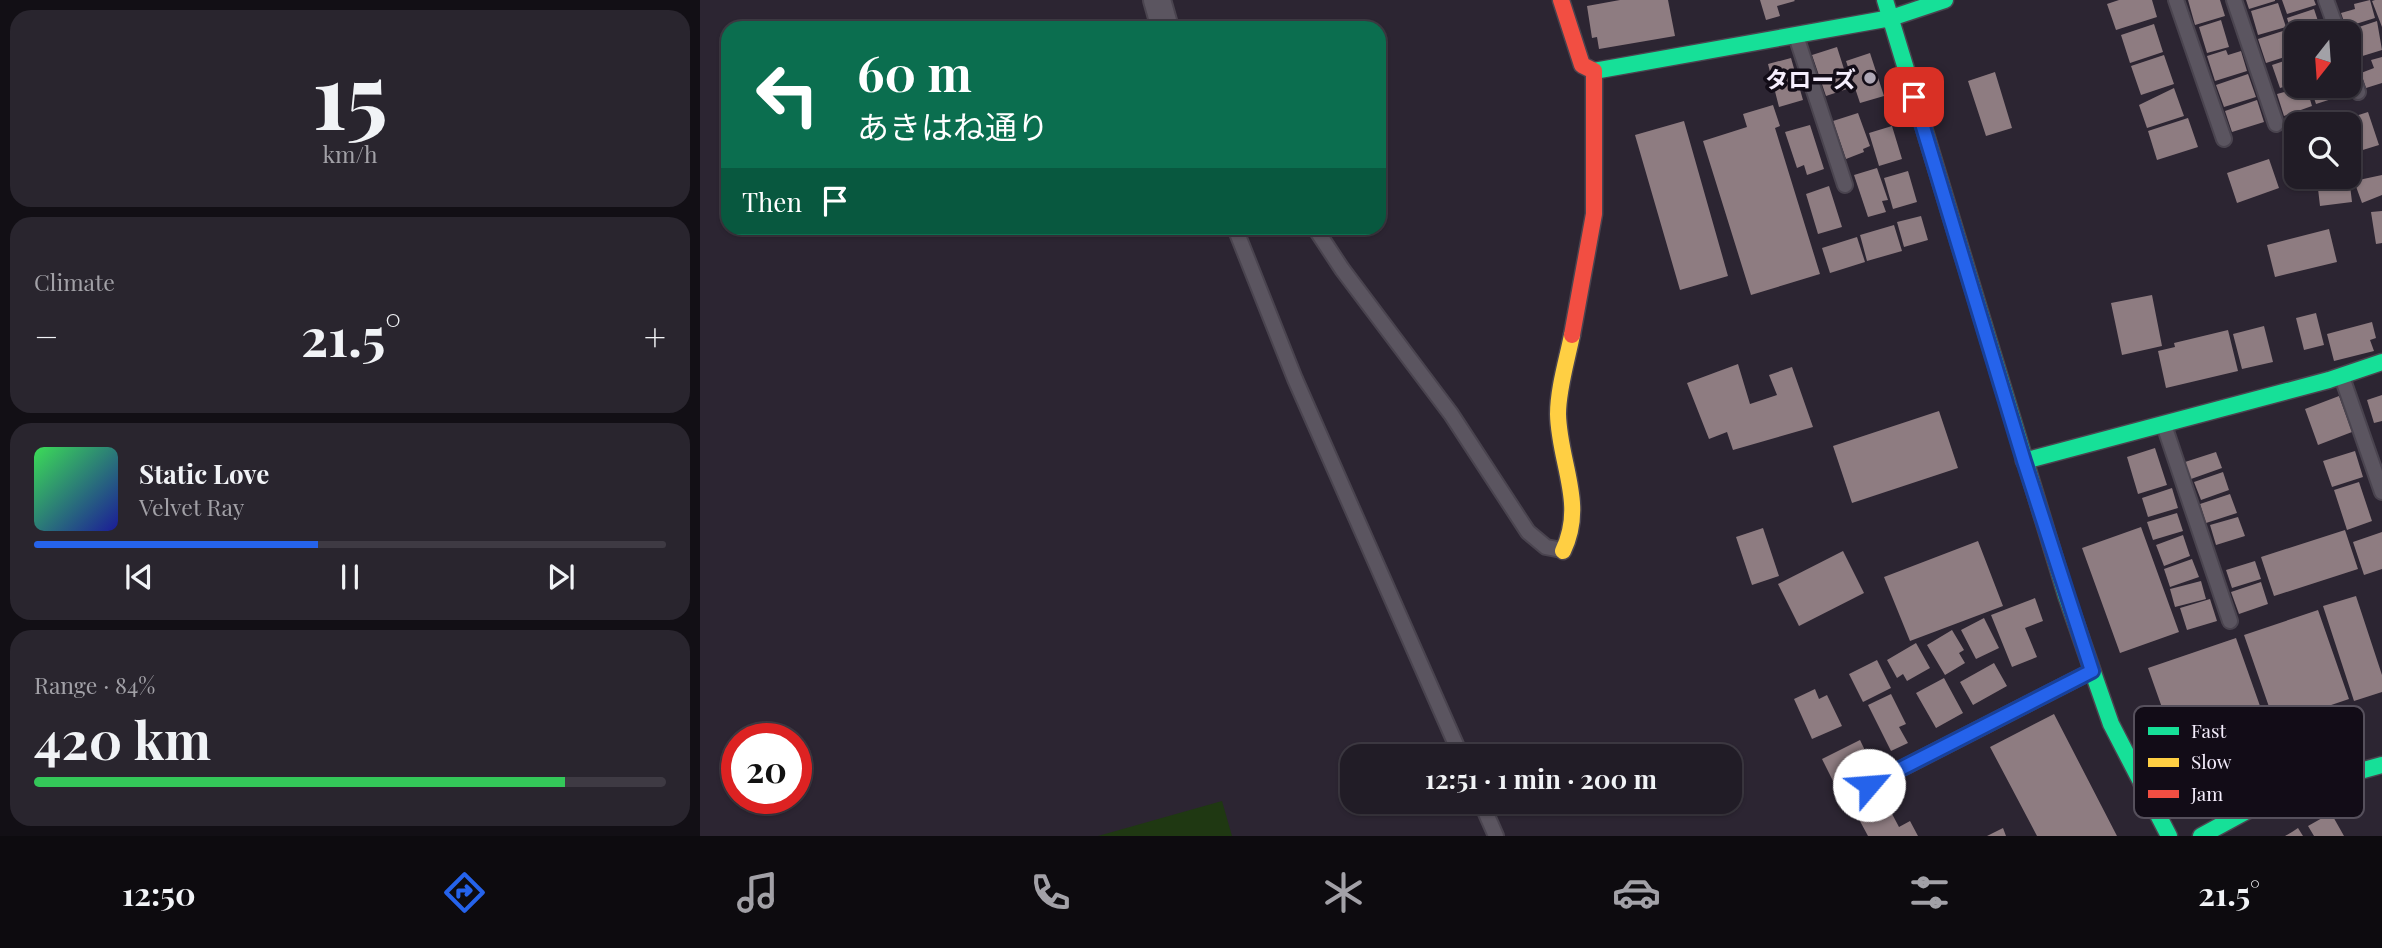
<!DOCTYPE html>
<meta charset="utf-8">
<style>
:root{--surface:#211c26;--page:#29252e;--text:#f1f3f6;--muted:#a2a1a7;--line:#3e3a43;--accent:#2563eb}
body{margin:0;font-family:"Playfair Display","Noto Sans JP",serif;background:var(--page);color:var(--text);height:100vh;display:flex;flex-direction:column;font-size:26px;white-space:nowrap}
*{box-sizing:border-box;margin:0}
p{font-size:23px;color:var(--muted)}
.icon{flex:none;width:38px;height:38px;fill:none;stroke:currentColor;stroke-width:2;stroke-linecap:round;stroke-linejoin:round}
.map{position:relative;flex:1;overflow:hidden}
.side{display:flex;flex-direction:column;gap:10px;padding:10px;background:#120f15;width:700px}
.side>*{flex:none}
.banner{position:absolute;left:21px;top:21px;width:665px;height:214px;border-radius:21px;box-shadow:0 2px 5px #0004,0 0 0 2px var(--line);background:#0b6e4f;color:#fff;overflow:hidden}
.needle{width:46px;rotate:197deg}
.fabs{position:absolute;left:1584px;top:21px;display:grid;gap:14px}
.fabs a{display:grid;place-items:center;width:77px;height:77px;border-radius:14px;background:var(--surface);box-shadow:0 2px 5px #0004,0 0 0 2px var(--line);font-size:35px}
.speed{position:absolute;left:21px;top:723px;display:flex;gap:14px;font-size:35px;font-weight:700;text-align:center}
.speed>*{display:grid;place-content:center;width:91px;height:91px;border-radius:50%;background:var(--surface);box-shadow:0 2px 5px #0004,0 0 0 2px var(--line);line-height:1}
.speed .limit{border:10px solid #d22;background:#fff;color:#111}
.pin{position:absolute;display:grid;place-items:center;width:60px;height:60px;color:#fff;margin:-30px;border-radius:14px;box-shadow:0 4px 10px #0006}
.me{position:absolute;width:77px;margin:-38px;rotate:63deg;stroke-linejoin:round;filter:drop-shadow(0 0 5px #0008)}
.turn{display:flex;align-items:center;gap:24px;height:147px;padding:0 21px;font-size:32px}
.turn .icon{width:91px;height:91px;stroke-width:2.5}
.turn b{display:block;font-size:49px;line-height:60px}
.then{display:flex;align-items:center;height:66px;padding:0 21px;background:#0003;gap:14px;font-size:26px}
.big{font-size:52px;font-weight:700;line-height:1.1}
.side .tile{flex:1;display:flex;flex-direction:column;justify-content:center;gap:10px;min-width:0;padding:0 24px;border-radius:21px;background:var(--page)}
.side .dial{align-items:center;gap:0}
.dial b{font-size:91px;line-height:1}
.song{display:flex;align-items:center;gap:21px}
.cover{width:84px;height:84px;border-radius:10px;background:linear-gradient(135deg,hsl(130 70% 55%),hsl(240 70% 35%))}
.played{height:7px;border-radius:4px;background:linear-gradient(90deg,var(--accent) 45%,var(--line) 45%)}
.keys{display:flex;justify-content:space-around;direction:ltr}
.heat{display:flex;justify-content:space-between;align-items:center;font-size:38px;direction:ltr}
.charge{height:10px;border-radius:5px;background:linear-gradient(90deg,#34c759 84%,var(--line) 0)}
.trip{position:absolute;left:640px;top:744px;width:402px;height:70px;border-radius:21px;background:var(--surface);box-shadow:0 2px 5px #0004,0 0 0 2px var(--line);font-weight:700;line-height:70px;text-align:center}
.tabs{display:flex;height:112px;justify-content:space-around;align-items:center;background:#0d0b0f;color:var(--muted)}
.tabs .icon{width:49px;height:49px}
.tabs .selected{color:var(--accent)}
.tabs b{font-size:32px;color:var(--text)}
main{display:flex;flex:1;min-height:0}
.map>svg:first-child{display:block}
</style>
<main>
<section class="side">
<div class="tile dial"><b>15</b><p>km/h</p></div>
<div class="tile"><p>Climate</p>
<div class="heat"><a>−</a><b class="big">21.5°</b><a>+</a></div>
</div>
<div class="tile">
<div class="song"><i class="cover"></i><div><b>Static Love</b><p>Velvet Ray</p></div></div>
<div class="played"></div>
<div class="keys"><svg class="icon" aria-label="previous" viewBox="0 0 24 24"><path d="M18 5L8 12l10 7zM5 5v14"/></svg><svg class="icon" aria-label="pause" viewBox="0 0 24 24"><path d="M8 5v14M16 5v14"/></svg><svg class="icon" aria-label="next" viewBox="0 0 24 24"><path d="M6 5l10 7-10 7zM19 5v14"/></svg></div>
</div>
<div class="tile"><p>Range · 84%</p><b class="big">420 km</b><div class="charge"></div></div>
</section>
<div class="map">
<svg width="1682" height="836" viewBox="0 0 1682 836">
<rect width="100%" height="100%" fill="#2c2532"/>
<path fill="#1f3812" d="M522,801L532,836H398Z"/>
<path fill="#8e7c81" d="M920,0H968L975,36L899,49L897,37L892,38L887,6Z
M1060,0H1094L1095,1L1077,6L1080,16L1066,20Z
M1419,0H1452L1457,17L1416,30L1407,4Z
M1488,0H1520L1525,16L1495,25Z
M1546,0H1575V1L1549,9Z
M1582,0H1614L1616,5L1587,14Z
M1670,0L1675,18L1646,27L1641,13L1655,9L1654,4Z
M1675,0H1682V27L1672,1Z
M1578,3L1586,27L1558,35L1551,11Z
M1614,9L1622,33H1596L1595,46L1587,18Z
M1521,20L1529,47L1507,53L1499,27Z
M1677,21L1682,50L1656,58L1650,40L1662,37L1659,27Z
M1454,24L1463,52L1430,63L1421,35Z
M1586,30L1594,54L1566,63L1558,39Z
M1137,47L1150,88L1126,96L1112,55Z
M1526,50L1528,55L1541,51L1547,71L1515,81L1507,56Z
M1170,53L1184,96L1160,103L1146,61Z
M1464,55L1474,84L1441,95L1431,66Z
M1596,57V83L1580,88L1572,65Z
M1682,57V83L1666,88L1661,73L1674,68L1671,60Z
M1091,58L1103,100L1079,107L1068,64Z
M1295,72L1312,128L1286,136L1268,81Z
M1548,74L1556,97L1524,107L1516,85Z
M1606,86L1612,106L1584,116L1577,94Z
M1610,86H1641L1644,95L1616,104Z
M1474,88L1484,116L1447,128L1439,105Z
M1557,100L1564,122L1532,132L1525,111Z
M1073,105L1080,126L1075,128L1120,274L1051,295L1003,141L1047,127L1043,114Z
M1668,112L1679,145L1653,153L1648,124H1644L1643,120Z
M1158,113L1170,146L1163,149L1164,152L1146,159L1133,121Z
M1488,118L1498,147L1457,160L1448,131Z
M984,121L1028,276L980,290L935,135Z
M1110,125L1124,169L1107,175L1104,165L1097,168L1085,132Z
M1192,126L1202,159L1179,166L1169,133Z
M1596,135V169L1588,170L1583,138Z
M1569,159L1579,188L1537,203L1527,173Z
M1177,168L1188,200L1182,201L1186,212L1168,217L1154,175Z
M1208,171L1217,202L1193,209L1184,178Z
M1682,175V195L1662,203L1654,181Z
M1649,177L1652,202L1620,206L1617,180Z
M1129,186L1142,227L1118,234L1106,194Z
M1682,211V243L1676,244L1671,212Z
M1221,216L1228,240L1204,247L1197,222Z
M1194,225L1202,251L1167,261L1160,235Z
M1629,229L1637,262L1575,277L1567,245Z
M1157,237L1165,262L1130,273L1122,248Z
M1452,295L1462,346L1422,355L1411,303Z
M1616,313L1624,345L1604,350L1596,318Z
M1672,322L1676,338L1670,340L1674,351L1634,361L1627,334Z
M1564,326L1573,362L1542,369L1533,334Z
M1528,330L1538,371L1466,388L1458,351L1475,347L1474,343Z
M1038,364L1050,404L1077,395L1069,375L1092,367L1113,427L1033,450L1027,432L1009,439L987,383Z
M1682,395V421L1674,423L1667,400Z
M1639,396L1652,432L1618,445L1605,409Z
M1239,411L1258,468L1152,503L1133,446Z
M1455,448L1467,485L1438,494L1427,457Z
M1655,451L1663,477L1632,487L1623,461Z
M1516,452L1522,468L1491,479L1485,462Z
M1523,472L1529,490L1501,500L1494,482Z
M1659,482L1672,521L1647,530L1634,490Z
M1472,488L1478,508L1448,517L1442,498Z
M1530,494L1537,513L1506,523L1500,504Z
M1477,513L1483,531L1453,540L1447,522Z
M1538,517L1545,536L1516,545L1510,525Z
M1441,527L1479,632L1420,653L1382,548Z
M1063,528L1079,576L1052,585L1036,537Z
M1645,530L1658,569L1574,596L1561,557Z
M1682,532V569L1664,575L1653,542Z
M1483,535L1490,556L1464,566L1456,545Z
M1278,541L1303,606L1210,641L1184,577Z
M1143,551L1164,593L1099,626L1078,584Z
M1492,559L1499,577L1470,587L1464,569Z
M1555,561L1561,579L1532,588L1526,570Z
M1501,581L1506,599L1475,607L1470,589Z
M1561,582L1568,604L1539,614L1531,592Z
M1656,596L1682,675V692L1654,701L1623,606Z
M1335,598L1343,621L1325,628L1337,657L1312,667L1291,615Z
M1510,599L1517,621L1487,630L1480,608Z
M1618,610L1649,699L1575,724L1544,635Z
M1284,618L1299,648L1276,659L1261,630Z
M1252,630L1264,650L1259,653L1265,663L1245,675L1227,645Z
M1536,638L1583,771L1495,801L1448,668Z
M1216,643L1230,668L1207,681L1203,674L1197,678L1187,660Z
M1177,660L1191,688L1163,702L1149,674Z
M1294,663L1307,686L1273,705L1260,682Z
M1244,678L1263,713L1236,728L1216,693Z
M1115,689L1119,699L1127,695L1142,726L1112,739L1094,699Z
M1191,694L1206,724L1199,727L1208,743L1191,751L1168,705Z
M1354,714L1417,836H1337L1290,747Z
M1160,740L1174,769L1136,787L1122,759Z
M1182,795L1199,827L1210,821L1218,836H1168L1154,810Z
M1631,813L1644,836H1614L1608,826Z
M1303,828L1306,836H1287Z
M1598,828L1603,836H1585L1592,832Z"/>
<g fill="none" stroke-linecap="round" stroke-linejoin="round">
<g stroke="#4a444f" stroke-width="18">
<path id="lane" d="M1476,0L1524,139
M1534,0L1576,124
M1626,0L1638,33
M1096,36L1145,185
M1648,65L1658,92
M535,228L595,379L761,756
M615,228L642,269L751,414L828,532L846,547L862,550
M1642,377L1682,492
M1464,425L1530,621
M1144,798L1392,671
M781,802L796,836"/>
</g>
<g stroke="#4a444f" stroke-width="30">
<path id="street" d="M457,0L465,28"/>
</g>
<g stroke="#4a444f" stroke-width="19">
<path id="fast" d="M1185,0L1366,595L1411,724L1469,836
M894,71L1191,18L1245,0
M1324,461L1629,380L1682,362
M1501,836L1580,793L1682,765"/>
</g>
<g stroke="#4a444f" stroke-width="19">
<path id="slow" d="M863,551C886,504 859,463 858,414C858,389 867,360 872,335"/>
</g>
<g stroke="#4a444f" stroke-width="19">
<path id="jam" d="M861,0L882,65L894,71V214L872,335"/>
</g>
<use href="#lane" stroke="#5b5560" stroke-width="14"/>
<use href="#street" stroke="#5b5560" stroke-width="26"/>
<use href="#fast" stroke="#16e098" stroke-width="16"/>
<use href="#slow" stroke="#ffcf43" stroke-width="16"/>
<use href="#jam" stroke="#f24e42" stroke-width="16"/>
</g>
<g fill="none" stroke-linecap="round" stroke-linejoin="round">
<g stroke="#184099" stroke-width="18">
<path id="route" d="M1169,785L1392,671L1324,461L1214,97"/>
</g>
<use href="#route" stroke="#2563eb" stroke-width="12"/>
</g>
<circle fill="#afa8b6" stroke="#120c17" stroke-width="2.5" cx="1170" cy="78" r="7"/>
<g text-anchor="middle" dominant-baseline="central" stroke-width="7" stroke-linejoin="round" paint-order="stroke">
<g font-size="23" font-weight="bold" fill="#f5eefd" stroke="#120c17" text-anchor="end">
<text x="1156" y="78">タローズ</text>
</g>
</g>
<rect x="1434" y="706" width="230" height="112" rx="10" fill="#120c17" stroke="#56505c" stroke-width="2"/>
<rect x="1448" y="727" width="31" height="8" fill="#16e098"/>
<rect x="1448" y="758" width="31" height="9" fill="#ffcf43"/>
<rect x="1448" y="790" width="31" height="8" fill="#f24e42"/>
<g font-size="19" fill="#f5eefd">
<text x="1491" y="738">Fast</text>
<text x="1491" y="769">Slow</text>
<text x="1491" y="801">Jam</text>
</g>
</svg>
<div class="fabs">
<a><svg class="needle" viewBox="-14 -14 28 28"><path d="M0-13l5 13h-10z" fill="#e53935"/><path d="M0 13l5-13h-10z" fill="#a2a1a7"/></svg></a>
<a><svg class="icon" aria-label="search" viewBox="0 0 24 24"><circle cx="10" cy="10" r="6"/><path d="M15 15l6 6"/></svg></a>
</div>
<div class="speed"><div class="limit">20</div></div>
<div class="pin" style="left:1214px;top:97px;background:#d93025"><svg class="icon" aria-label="arrive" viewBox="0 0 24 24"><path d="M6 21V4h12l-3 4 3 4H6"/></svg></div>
<svg class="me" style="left:1169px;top:785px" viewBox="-20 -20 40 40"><circle r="19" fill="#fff"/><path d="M0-13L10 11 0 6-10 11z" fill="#2563eb"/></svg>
<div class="trip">12:51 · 1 min · 200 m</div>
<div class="banner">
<div class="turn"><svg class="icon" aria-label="left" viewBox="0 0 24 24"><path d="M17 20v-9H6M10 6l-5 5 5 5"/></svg><div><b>60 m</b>あきはね通り</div></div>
<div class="then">Then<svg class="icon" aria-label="arrive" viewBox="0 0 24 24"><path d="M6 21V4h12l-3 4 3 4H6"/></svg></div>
</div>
</div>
</main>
<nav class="tabs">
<b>12:50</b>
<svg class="icon selected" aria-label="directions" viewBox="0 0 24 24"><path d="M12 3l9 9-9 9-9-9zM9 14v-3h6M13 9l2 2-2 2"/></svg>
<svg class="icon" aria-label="music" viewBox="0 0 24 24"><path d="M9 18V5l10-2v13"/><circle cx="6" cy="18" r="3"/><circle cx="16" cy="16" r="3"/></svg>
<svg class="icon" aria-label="phone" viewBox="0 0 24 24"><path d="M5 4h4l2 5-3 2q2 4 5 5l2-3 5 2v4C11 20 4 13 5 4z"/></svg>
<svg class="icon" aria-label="climate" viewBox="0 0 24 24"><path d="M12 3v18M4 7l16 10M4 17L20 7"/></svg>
<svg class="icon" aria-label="car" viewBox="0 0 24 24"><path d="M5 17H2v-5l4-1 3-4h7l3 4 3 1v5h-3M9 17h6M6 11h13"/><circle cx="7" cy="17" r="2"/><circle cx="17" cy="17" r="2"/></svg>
<svg class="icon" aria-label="filters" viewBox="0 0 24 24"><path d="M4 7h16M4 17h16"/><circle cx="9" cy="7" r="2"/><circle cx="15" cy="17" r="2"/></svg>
<b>21.5°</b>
</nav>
